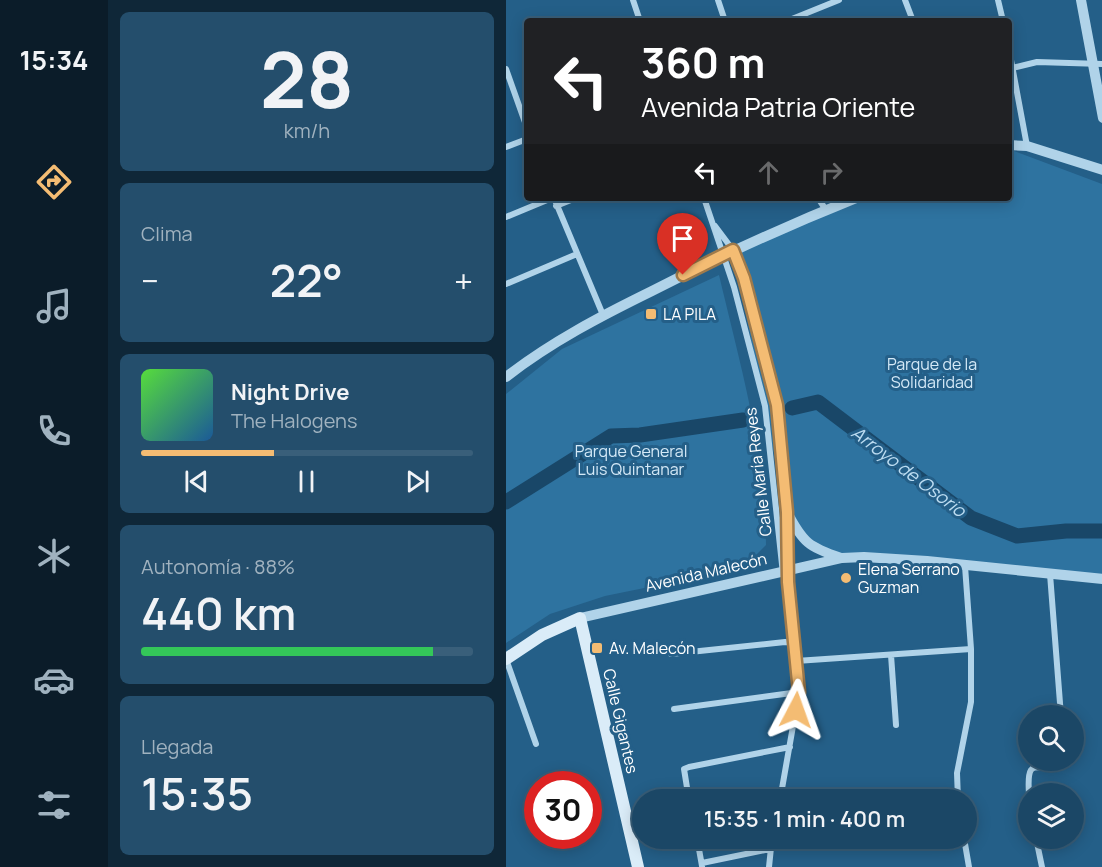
<!DOCTYPE html>
<html lang="es">
<meta charset="utf-8">
<style>
:root{--surface:#1b4766;--page:#244e6c;--text:#f1f3f6;--muted:#a0b2bf;--line:#395f7a;--accent:#f4bc73}
body{margin:0;font-family:Manrope,sans-serif;background:var(--page);color:var(--text);height:100vh;display:flex;flex-direction:column;font-size:22px;white-space:nowrap}
*{box-sizing:border-box;margin:0}
p{font-size:20px;color:var(--muted)}
.icon{flex:none;width:33px;height:33px;fill:none;stroke:currentColor;stroke-width:2;stroke-linecap:round;stroke-linejoin:round}
.map{position:relative;flex:1;overflow:hidden}
.details{display:flex;flex-direction:column;gap:12px;padding:12px;background:#0f2738;width:398px}
.details>*{flex:none}
.hud{position:absolute;left:18px;top:18px;width:488px;height:183px;border-radius:6px;box-shadow:0 3px 15px #0003,0 0 0 2px var(--line);background:#202124;color:#fff;overflow:hidden}
.tools{position:absolute;left:512px;top:705px;display:grid;gap:12px}
.tools a{display:grid;place-items:center;width:66px;height:66px;border-radius:50%;background:var(--surface);box-shadow:0 3px 15px #0003,0 0 0 2px var(--line);font-size:30px}
.speed{position:absolute;left:18px;top:771px;display:flex;gap:12px;font-size:30px;font-weight:700;text-align:center}
.speed>*{display:grid;place-content:center;width:78px;height:78px;border-radius:50%;background:var(--surface);box-shadow:0 3px 15px #0003,0 0 0 2px var(--line);line-height:1}
.speed .limit{border:9px solid #d22;background:#fff;color:#111}
.pin{position:absolute;display:grid;place-items:center;width:51px;height:51px;color:#fff;margin:-62px -26px;border-radius:50% 50% 50% 0;rotate:-45deg;box-shadow:0 0 6px #0007}
.pin .icon{rotate:45deg}
.me{position:absolute;width:66px;margin:-33px;rotate:4deg;stroke-linejoin:round;filter:drop-shadow(0 0 4px #0008)}
.turn{display:flex;align-items:center;gap:21px;height:126px;padding:0 18px;font-size:27px}
.turn .icon{width:78px;height:78px;stroke-width:2.5}
.turn b{display:block;font-size:42px;line-height:51px}
.lanes{display:flex;align-items:center;height:57px;padding:0 18px;background:#0003;justify-content:center;gap:30px;direction:ltr}
.lanes .off{opacity:.35}
.big{font-size:45px;font-weight:600;line-height:1.1}
.details .tile{flex:1;display:flex;flex-direction:column;justify-content:center;gap:9px;min-width:0;padding:0 21px;border-radius:9px;background:var(--page)}
.details .dial{align-items:center;gap:0}
.dial b{font-size:78px;line-height:1}
.song{display:flex;align-items:center;gap:18px}
.cover{width:72px;height:72px;border-radius:9px;background:linear-gradient(135deg,hsl(110 70% 55%),hsl(210 70% 35%))}
.played{height:6px;border-radius:3px;background:linear-gradient(90deg,var(--accent) 40%,var(--line) 40%)}
.keys{display:flex;justify-content:space-around;direction:ltr}
.heat{display:flex;justify-content:space-between;align-items:center;font-size:33px;direction:ltr}
.charge{height:9px;border-radius:4px;background:linear-gradient(90deg,#34c759 88%,var(--line) 0)}
.trip{position:absolute;left:126px;top:789px;width:345px;height:60px;border-radius:30px;background:var(--surface);box-shadow:0 3px 15px #0003,0 0 0 2px var(--line);font-weight:600;line-height:60px;text-align:center}
main{display:flex;flex:1;min-height:0}
.tab-bar{display:flex;flex-direction:column;width:108px;justify-content:space-around;align-items:center;background:#0b1c29;color:var(--muted)}
.tab-bar .icon{width:42px;height:42px}
.tab-bar .current{color:var(--accent)}
.tab-bar b{font-size:27px;color:var(--text)}
.map>svg:first-child{display:block}
</style>
<main>
<nav class="tab-bar">
<b>15:34</b>
<svg class="icon current" aria-label="directions" viewBox="0 0 24 24"><path d="M12 3l9 9-9 9-9-9zM9 14v-3h6M13 9l2 2-2 2"/></svg>
<svg class="icon" aria-label="music" viewBox="0 0 24 24"><path d="M9 18V5l10-2v13"/><circle cx="6" cy="18" r="3"/><circle cx="16" cy="16" r="3"/></svg>
<svg class="icon" aria-label="phone" viewBox="0 0 24 24"><path d="M5 4h4l2 5-3 2q2 4 5 5l2-3 5 2v4C11 20 4 13 5 4z"/></svg>
<svg class="icon" aria-label="climate" viewBox="0 0 24 24"><path d="M12 3v18M4 7l16 10M4 17L20 7"/></svg>
<svg class="icon" aria-label="car" viewBox="0 0 24 24"><path d="M5 17H2v-5l4-1 3-4h7l3 4 3 1v5h-3M9 17h6M6 11h13"/><circle cx="7" cy="17" r="2"/><circle cx="17" cy="17" r="2"/></svg>
<svg class="icon" aria-label="filters" viewBox="0 0 24 24"><path d="M4 7h16M4 17h16"/><circle cx="9" cy="7" r="2"/><circle cx="15" cy="17" r="2"/></svg>
</nav>
<section class="details">
<div class="tile dial"><b>28</b><p>km/h</p></div>
<div class="tile"><p>Clima</p>
<div class="heat"><a>−</a><b class="big">22°</b><a>+</a></div>
</div>
<div class="tile">
<div class="song"><i class="cover"></i><div><b>Night Drive</b><p>The Halogens</p></div></div>
<div class="played"></div>
<div class="keys"><svg class="icon" aria-label="previous" viewBox="0 0 24 24"><path d="M18 5L8 12l10 7zM5 5v14"/></svg><svg class="icon" aria-label="pause" viewBox="0 0 24 24"><path d="M8 5v14M16 5v14"/></svg><svg class="icon" aria-label="next" viewBox="0 0 24 24"><path d="M6 5l10 7-10 7zM19 5v14"/></svg></div>
</div>
<div class="tile"><p>Autonomía · 88%</p><b class="big">440 km</b><div class="charge"></div></div>
<div class="tile"><p>Llegada</p><b class="big">15:35</b></div>
</section>
<div class="map">
<svg width="597" height="867" viewBox="0 0 597 867">
<rect width="100%" height="100%" fill="#245f88"/>
<path fill="#2e73a0" d="M503,149L596,184V578L336,558L300,543L281,519L227,250L356,198H502Z
M213,275C234,364 260,453 260,545L242,563L202,575L99,596L44,614L0,643V394L56,349Z"/>
<g fill="none" stroke-linecap="round" stroke-linejoin="round">
<path stroke="#194768" stroke-width="15" d="M286,408L312,402L465,518L511,536L560,531H597
M0,502L105,436L134,435L237,420"/>
<path stroke="#b0d3e9" stroke-width="6" d="M127,0L134,21
M212,0L219,21
M399,0L407,21
M492,0L497,21
M281,21L333,0
M502,44L521,146
M0,69L21,128
M502,69L531,62L597,64
M0,147L21,139
M48,198L97,315
M198,198L228,287L259,406L277,574
M312,198L320,210
M50,206L70,198
M0,217L46,198
M209,226L227,250L235,265L271,405L281,512L282,582L293,692L274,800
M0,284L71,254
M544,574L555,716
M165,654L279,642L287,643
M385,655L390,725
M0,659L30,744
M290,661L465,649
M168,709L293,692
M397,792L398,800
M523,794C520,751 533,776 558,764V760
M183,800L178,769L183,767L284,747
M452,800L451,773L465,702V649L459,566
M191,838L196,866
M404,838L405,847
M458,838L463,867
M530,838L536,867
M196,863L264,849
M263,867L266,838"/>
<path stroke="#b0d3e9" stroke-width="10" d="M575,0L597,118
M502,145L521,146L597,170
M0,377C45,342 95,316 146,291C212,257 280,226 350,198
M281,512C297,543 303,547 335,558
M74,618L336,558L358,557L421,561L597,579"/>
<path stroke="#daecf8" stroke-width="12" d="M0,659L36,635L74,618L132,867"/>
</g>
<g fill="none" stroke-linecap="round" stroke-linejoin="round">
<g stroke="#9f7a4b" stroke-width="15">
<path id="route" d="M177,275L227,250L238,278L271,405L281,512L282,582L293,692L290,710"/>
</g>
<use href="#route" stroke="#f4bc73" stroke-width="10"/>
</g>
<g fill="#f4bc73" stroke="#245f88" stroke-width="2">
<rect x="139" y="308" width="12" height="12" rx="3"/>
<circle cx="340" cy="578" r="6"/>
<rect x="85" y="642" width="12" height="12" rx="3"/>
</g>
<g text-anchor="middle" dominant-baseline="central" stroke-width="6" stroke-linejoin="round" paint-order="stroke">
<g font-size="16" fill="#fff" stroke="#245f88" text-anchor="start">
<text x="157" y="314">LA PILA</text>
<text x="352" y="569">Elena Serrano<tspan x="352" dy="18">Guzman</tspan></text>
<text x="103" y="648">Av. Malecón</text>
</g>
<g font-size="16" fill="#d4e9f7" stroke="#245f88">
<text x="426" y="364">Parque de la<tspan x="426" dy="18">Solidaridad</tspan></text>
<text x="125" y="451">Parque General<tspan x="125" dy="18">Luis Quintanar</tspan></text>
</g>
<g font-size="16" fill="#fff" stroke="#245f88">
<text transform="translate(252 472) rotate(-97)">Calle María Reyes</text>
<text transform="translate(200 572) rotate(-13)">Avenida Malecón</text>
<text transform="translate(115 721) rotate(77)">Calle Gigantes</text>
</g>
<g font-size="18" font-style="italic" fill="#bcdcf1" stroke="#245f88">
<text transform="translate(403 471) rotate(37)">Arroyo de Osorio</text>
</g>
</g>
</svg>
<div class="tools">
<a><svg class="icon" aria-label="search" viewBox="0 0 24 24"><circle cx="10" cy="10" r="6"/><path d="M15 15l6 6"/></svg></a>
<a><svg class="icon" aria-label="layers" viewBox="0 0 24 24"><path d="M12 4l9 5-9 5-9-5zM3 14l9 5 9-5"/></svg></a>
</div>
<div class="speed"><div class="limit">30</div></div>
<div class="pin" style="left:177px;top:275px;background:#d93025"><svg class="icon" aria-label="arrive" viewBox="0 0 24 24"><path d="M6 21V4h12l-3 4 3 4H6"/></svg></div>
<svg class="me" style="left:290px;top:710px" viewBox="-20 -20 40 40"><path d="M0-17L14 15 0 8-14 15z" fill="#f4bc73" stroke="#fff" stroke-width="4"/></svg>
<div class="trip">15:35 · 1 min · 400 m</div>
<div class="hud">
<div class="turn"><svg class="icon" aria-label="left" viewBox="0 0 24 24"><path d="M17 20v-9H6M10 6l-5 5 5 5"/></svg><div><b>360 m</b>Avenida Patria Oriente</div></div>
<div class="lanes"><svg class="icon" aria-label="left" viewBox="0 0 24 24"><path d="M17 20v-9H6M10 6l-5 5 5 5"/></svg><svg class="icon off" aria-label="ahead" viewBox="0 0 24 24"><path d="M12 20V5M6 11l6-6 6 6"/></svg><svg class="icon off" aria-label="right" viewBox="0 0 24 24"><path d="M7 20v-9h11M14 6l5 5-5 5"/></svg></div>
</div>
</div>
</main>
